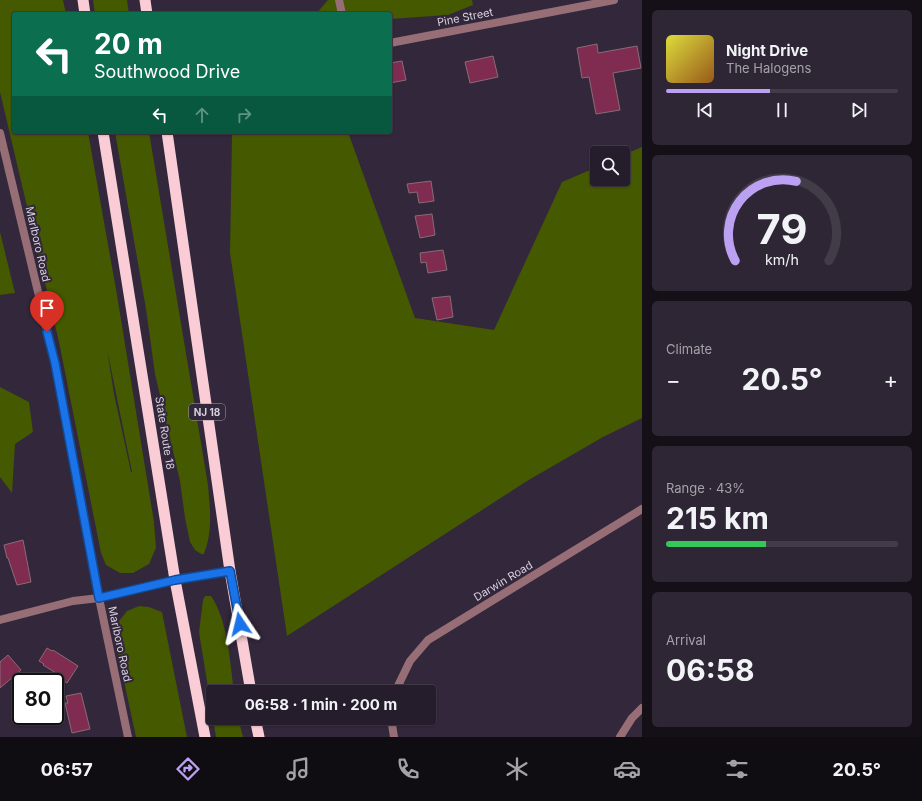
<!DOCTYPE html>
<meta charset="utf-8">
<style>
:root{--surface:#261d2c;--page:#2e2634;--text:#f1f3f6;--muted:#a4a2a9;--line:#423b48;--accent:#bca0f2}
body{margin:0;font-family:Inter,sans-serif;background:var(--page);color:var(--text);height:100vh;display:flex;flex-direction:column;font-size:15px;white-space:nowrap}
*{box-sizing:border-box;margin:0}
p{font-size:13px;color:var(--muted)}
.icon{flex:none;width:22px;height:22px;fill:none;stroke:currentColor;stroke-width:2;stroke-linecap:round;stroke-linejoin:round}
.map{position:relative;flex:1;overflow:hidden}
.side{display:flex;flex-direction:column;gap:10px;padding:10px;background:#151018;width:280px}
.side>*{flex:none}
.banner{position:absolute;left:12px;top:12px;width:380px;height:122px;border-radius:4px;box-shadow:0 1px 3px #0004,0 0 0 1px var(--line);background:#0b6e4f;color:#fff;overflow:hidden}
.fabs{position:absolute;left:590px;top:146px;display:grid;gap:8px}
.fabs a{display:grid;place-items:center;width:40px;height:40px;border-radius:4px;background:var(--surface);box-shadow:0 1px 3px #0004,0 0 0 1px var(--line);font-size:20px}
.speed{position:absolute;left:12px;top:673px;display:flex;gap:8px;font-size:20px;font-weight:700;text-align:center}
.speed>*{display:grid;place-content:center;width:52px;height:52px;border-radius:50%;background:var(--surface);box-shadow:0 1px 3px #0004,0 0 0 1px var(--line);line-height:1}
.speed .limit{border:2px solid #111;border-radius:6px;background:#fff;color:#111}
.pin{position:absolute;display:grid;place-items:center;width:34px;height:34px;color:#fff;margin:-41px -17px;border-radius:50% 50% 50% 0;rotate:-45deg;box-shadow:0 0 4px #0007}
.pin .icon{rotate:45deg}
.me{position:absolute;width:44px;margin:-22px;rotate:350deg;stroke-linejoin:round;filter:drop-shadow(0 0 3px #0008)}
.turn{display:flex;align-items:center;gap:14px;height:84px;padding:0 16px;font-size:18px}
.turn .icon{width:52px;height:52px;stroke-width:2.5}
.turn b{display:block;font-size:28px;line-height:34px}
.lanes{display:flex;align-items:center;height:38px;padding:0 16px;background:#0003;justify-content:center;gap:20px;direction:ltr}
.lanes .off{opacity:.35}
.big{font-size:30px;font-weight:700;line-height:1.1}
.side .card{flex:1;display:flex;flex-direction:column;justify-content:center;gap:6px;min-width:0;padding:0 14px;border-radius:6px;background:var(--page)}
.side .dial{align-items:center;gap:0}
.dial svg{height:104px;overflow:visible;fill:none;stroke:var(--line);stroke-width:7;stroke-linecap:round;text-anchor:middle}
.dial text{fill:var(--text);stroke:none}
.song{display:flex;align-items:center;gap:12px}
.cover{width:48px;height:48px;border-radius:6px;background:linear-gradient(135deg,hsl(60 70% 55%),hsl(30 70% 35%))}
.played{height:4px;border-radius:2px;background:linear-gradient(90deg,var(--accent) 45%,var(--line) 45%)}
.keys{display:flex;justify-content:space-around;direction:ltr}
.heat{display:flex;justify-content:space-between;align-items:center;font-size:22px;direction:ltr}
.charge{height:6px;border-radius:3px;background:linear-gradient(90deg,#34c759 43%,var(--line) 0)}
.trip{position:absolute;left:206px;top:685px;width:230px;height:40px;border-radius:4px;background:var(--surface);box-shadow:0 1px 3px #0004,0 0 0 1px var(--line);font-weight:700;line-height:40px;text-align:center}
.menu{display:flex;height:64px;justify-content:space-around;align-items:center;background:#0f0c12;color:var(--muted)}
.menu .icon{width:28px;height:28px}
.menu .selected{color:var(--accent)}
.menu b{font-size:18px;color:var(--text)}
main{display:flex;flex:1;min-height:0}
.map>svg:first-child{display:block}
</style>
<main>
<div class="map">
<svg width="642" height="737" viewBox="0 0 642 737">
<rect width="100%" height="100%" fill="#32273b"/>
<path fill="#445900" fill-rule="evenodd" d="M0,0H63L66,14H14V132H88L117,295L154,522L156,548L149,564L133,573H120L106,565L101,553L59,342L0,92ZM107,349L132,472H131L114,394Z
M93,0H127L129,14H95Z
M328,0H472L473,5L448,15L390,19V14H316Z
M115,132H149L208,485C210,510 213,530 204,554H201L195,550L190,542L185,518L180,481L155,374L146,309Z
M233,132H348L415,318L494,330L562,182L597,167V179H623V155L642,147V418L603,437L527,481L287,636L230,253L232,134Z
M0,232L15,293L0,295Z
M0,387L29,402L33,432L15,444L12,493L0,477Z
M205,596H211C228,621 230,662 234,692H213V718H238L243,737H216L199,632L203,600Z
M139,606L149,607L162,612L187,737H136L119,658L115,635L119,621L127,611Z"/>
<path fill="#802c50" stroke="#886c75" d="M597,44L598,53L637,46L641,68L613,73L620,110L596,114L589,77L582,78L577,48Z
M493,56L498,77L470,83L465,62Z
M402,61L406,80L390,83V63Z
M431,181L434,201L419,203L417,192L409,193L407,184Z
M432,214L435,235L420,238L415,216Z
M443,250L447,270L428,273L426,262L421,263L420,253Z
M450,296L453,317L437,320L432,298Z
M23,540L31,582L17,585L8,558H7L4,545Z
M47,648L52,651L53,650L78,666L67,683L55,675L56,673L43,665L44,664L39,661Z
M8,655L21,670L0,688V662Z
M81,693L90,729L72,733L65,703H68L66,696Z"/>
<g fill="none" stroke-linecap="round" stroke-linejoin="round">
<path stroke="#986e76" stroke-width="8" d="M339,0L342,14"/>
<path stroke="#986e76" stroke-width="8" d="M390,43L614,0
M0,620L73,601L99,598
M395,692L410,661L428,640L642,509
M391,718L394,737
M620,737L632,718L642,708"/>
<path stroke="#986e76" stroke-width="8" d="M0,133L55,363L99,598L128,737
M99,598L175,580L230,571"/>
<path stroke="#faccd5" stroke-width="11" d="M83,0L85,14
M145,0L147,14
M103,132L175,580L205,737
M167,132L230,571L251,692
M255,718L259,737"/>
</g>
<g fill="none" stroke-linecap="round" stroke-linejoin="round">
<g stroke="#114b97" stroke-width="10">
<path id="route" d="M47,332L55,363L99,598L175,580L230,571L240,624"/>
</g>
<use href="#route" stroke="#1a73e8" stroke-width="7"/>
</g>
<g text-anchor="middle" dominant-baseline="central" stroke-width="4" stroke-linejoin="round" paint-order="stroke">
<rect fill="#32273b" stroke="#a69ead" stroke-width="1" x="189" y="404" width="36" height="16" rx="3"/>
<g font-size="10" font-weight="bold" fill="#d7d1de">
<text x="207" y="412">NJ 18</text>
</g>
<g font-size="11" fill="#d7d1de" stroke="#32273b">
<text transform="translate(465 17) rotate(-11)">Pine Street</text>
<text transform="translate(38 244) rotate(77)">Marlboro Road</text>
<text transform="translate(165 433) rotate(81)">State Route 18</text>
<text transform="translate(503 581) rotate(-31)">Darwin Road</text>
<text transform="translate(120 644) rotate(78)">Marlboro Road</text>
</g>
</g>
</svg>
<div class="fabs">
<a><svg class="icon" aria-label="search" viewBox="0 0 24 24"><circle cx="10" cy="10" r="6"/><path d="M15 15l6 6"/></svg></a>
</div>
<div class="speed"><div class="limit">80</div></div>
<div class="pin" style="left:47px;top:332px;background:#d93025"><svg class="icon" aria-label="arrive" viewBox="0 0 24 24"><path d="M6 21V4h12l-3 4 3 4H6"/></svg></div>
<svg class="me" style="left:240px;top:624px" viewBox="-20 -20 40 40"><path d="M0-17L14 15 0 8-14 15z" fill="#1a73e8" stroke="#fff" stroke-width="4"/></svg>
<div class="trip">06:58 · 1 min · 200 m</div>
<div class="banner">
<div class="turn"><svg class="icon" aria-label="left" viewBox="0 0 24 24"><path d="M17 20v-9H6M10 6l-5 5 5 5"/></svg><div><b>20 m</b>Southwood Drive</div></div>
<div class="lanes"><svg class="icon" aria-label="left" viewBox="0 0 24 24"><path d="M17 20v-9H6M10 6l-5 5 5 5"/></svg><svg class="icon off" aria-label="ahead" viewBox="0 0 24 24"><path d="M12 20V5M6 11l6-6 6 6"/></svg><svg class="icon off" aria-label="right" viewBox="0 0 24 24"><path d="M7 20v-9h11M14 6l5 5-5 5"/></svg></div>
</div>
</div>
<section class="side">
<div class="card">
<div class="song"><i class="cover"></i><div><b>Night Drive</b><p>The Halogens</p></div></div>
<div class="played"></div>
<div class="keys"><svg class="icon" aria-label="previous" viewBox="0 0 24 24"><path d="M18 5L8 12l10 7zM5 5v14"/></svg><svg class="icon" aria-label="pause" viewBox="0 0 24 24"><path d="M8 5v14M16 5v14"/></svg><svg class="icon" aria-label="next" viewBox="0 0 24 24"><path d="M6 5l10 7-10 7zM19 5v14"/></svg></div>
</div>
<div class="card dial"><svg viewBox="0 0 100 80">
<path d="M14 69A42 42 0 1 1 86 69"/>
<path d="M14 69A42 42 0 0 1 61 8" stroke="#bca0f2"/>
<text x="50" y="56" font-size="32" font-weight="700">79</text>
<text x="50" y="72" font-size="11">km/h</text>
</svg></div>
<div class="card"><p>Climate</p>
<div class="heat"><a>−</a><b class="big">20.5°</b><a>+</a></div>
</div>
<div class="card"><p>Range · 43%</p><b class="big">215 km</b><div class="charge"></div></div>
<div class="card"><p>Arrival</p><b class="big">06:58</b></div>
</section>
</main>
<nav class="menu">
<b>06:57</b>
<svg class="icon selected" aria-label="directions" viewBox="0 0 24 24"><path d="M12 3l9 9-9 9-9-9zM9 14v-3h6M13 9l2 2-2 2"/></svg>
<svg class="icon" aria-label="music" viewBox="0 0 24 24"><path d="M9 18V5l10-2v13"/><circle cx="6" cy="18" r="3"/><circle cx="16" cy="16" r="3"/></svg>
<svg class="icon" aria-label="phone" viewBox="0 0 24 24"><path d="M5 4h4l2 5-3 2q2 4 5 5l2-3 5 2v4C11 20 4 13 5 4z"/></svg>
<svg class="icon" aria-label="climate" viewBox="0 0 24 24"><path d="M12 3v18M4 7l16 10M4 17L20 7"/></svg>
<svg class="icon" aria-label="car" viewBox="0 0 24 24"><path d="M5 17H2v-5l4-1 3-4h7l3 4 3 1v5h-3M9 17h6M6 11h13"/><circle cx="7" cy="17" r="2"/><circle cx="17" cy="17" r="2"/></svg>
<svg class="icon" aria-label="filters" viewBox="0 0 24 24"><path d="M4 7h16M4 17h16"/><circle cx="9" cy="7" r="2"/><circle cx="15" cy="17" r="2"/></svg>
<b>20.5°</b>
</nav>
